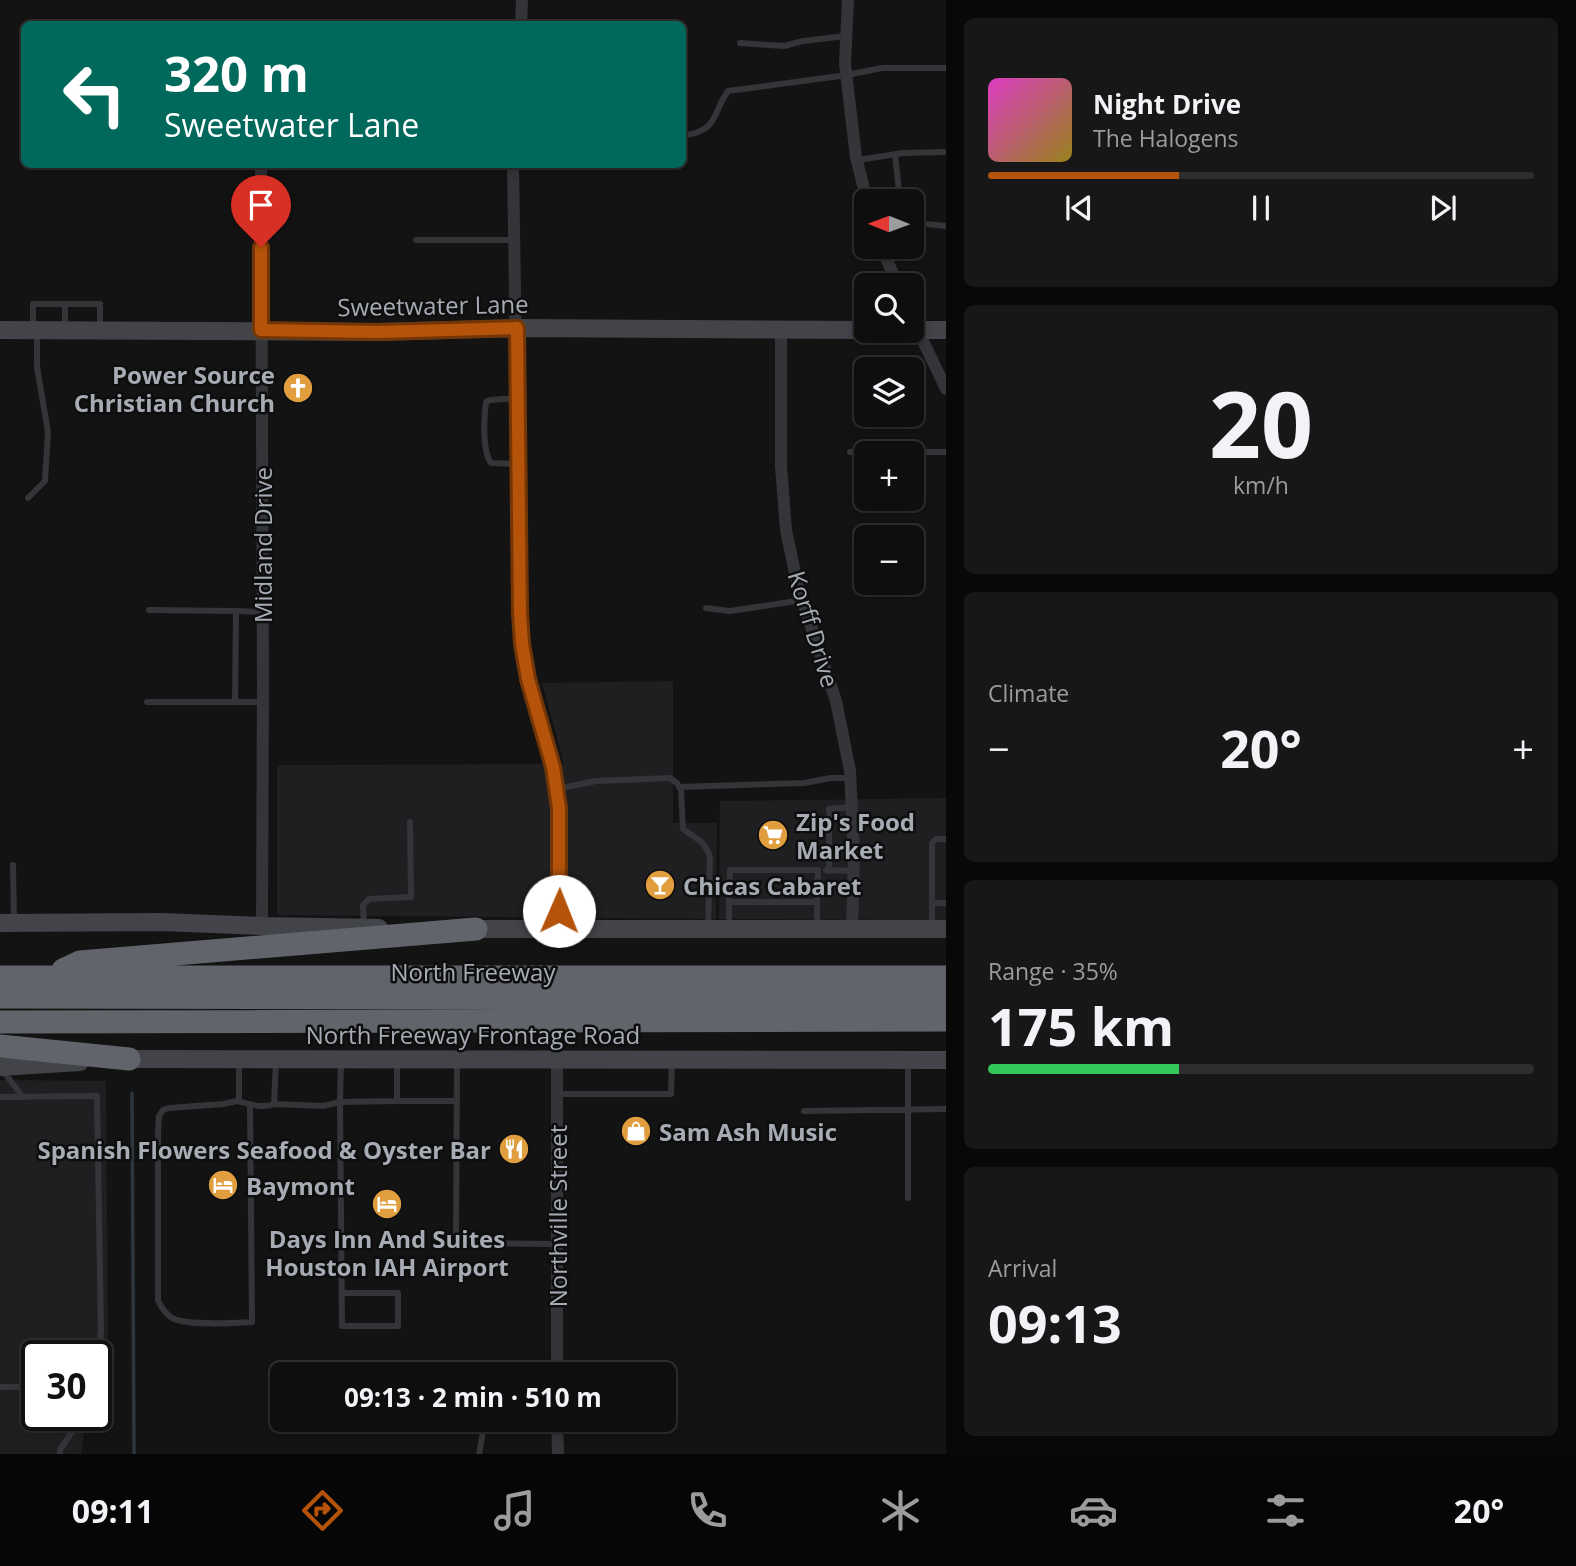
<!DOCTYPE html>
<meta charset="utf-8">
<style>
:root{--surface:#0e0e0f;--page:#171718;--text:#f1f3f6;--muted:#9b9c9e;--line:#2e2e2f;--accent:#b45309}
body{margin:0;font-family:"Open Sans",sans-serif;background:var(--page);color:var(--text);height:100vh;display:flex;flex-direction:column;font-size:26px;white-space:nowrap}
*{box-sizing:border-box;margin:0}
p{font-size:23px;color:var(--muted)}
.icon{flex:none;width:38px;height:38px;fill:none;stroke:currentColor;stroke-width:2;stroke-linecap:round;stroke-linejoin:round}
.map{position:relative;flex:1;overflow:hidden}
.drawer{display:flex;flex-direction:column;gap:18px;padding:18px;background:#080808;width:630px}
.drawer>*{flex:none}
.guide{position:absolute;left:21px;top:21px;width:665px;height:147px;border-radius:10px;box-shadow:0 4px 10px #0003,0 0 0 2px var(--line);background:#00695c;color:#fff;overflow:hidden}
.needle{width:46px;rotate:271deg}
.fabs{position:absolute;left:854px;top:189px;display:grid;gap:14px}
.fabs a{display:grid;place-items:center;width:70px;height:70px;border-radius:10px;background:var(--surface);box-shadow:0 4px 10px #0003,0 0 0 2px var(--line);font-size:35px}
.speed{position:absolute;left:21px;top:1340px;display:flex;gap:14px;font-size:35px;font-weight:700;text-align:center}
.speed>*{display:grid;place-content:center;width:91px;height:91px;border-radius:50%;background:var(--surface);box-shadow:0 4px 10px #0003,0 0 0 2px var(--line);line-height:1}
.speed .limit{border:4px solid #111;border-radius:10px;background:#fff;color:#111}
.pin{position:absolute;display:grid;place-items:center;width:60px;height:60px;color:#fff;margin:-72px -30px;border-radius:50% 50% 50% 0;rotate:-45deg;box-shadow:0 0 7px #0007}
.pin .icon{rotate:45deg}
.me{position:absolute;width:77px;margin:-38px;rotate:1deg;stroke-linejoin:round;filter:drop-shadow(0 0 5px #0008)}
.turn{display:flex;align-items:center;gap:24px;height:147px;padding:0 28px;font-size:32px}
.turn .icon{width:91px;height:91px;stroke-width:2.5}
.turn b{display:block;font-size:49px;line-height:60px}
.big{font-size:52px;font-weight:700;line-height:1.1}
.drawer .tile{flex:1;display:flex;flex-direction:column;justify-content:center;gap:10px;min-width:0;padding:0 24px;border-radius:10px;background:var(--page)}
.drawer .dial{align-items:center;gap:0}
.dial b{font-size:91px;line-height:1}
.song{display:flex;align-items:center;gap:21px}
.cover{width:84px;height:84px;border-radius:10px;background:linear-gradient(135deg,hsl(310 70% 55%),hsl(50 70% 35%))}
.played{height:7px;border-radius:4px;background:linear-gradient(90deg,var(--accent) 35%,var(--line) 35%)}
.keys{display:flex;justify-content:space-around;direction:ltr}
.heat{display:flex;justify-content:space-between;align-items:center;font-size:38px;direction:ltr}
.charge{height:10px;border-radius:5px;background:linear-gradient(90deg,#34c759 35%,var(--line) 0)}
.trip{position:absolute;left:270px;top:1362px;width:406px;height:70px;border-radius:10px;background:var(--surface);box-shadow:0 4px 10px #0003,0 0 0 2px var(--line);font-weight:700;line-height:70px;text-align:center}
.tab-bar{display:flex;height:112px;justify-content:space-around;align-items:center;background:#060606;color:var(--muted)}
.tab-bar .icon{width:49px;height:49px}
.tab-bar .selected{color:var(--accent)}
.tab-bar b{font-size:32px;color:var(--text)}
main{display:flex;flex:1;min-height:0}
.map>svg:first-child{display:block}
</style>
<main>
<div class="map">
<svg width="946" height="1454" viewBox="0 0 946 1454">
<rect width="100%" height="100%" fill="#131314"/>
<path fill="#1f1f21" d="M673,681V823H717L716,919L277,915V765L564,764L542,683Z
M946,798V920L719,919L720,801Z
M0,1080L106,1081L108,1329L106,1364L96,1397V1356H37V1416H89L85,1427L81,1454H0Z"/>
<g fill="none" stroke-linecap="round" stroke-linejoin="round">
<path stroke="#2d363c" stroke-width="3.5" d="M132,1093L134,1454"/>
<path stroke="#343539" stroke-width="6" d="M740,43L784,46L803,41L846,36
M682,136C719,131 711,115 728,91L847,75L882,68H946
M895,154L900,201
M858,160L903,153L946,152
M912,220L927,224L946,226
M416,240H515
M33,328V304H100V328
M65,328V304
M517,398L490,400L486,402C484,417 482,451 491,463L517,464
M850,452H946
M28,498L45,481L48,432L37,367V332
M706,608L730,611L803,600
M149,610L236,611
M147,702H263
M235,702L236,611L262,612
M679,787L804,783L831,778H851
M556,789L596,781L670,778L677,783L681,790L683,829C697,840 703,838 710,857L708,927
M13,865L14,921
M826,870L853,871
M829,871V809L852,807
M729,902L730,870H818L817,902
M932,903H946
M364,926L363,905L369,899L411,897L410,822
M729,926V902H817V927
M932,927V843L936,839H946
M341,1060L340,1102L397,1101V1061
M239,1061V1098L237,1101L223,1104L169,1108L163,1110L159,1116L158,1133V1300C161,1307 166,1314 172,1318C188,1326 233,1323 252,1322L250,1105
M457,1061L456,1243L557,1244
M908,1062V1198
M3,1071L23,1097
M557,1094H671L672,1060
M0,1097L97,1096L101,1332L96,1377
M237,1101C249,1104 262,1109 274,1104L276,1061
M397,1101H457
M274,1104L323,1106L340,1102L342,1326H398V1293H342
M804,1111L946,1109
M0,1387H37
M60,1454V1450L82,1416
M479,1454L484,1426V1419"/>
<path stroke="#343539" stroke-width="12" d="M848,0L845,64L856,157L867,201
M521,24L522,0
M261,164L263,683L262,926
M513,164L520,613L522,644L528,679L553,767L559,808V928
M881,247L898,285
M912,318L946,389
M781,329V466L786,530L798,587L836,701L850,771L854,856L852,929
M557,1059V1374
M557,1419L558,1454"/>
<path stroke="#424449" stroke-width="18" d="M0,330L378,332L517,328L866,330
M912,330H946
M0,923L161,922L262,926L379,928
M463,929H946
M119,1059L946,1060
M0,1067L80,1062"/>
<path stroke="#61646a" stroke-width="23" d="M63,970L80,962L476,929
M0,977H946
M0,997L946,999
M0,1022L946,1020
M0,1046L129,1059"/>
</g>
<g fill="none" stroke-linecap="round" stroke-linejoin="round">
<g stroke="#753606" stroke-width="18">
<path id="route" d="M261,247V330L378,332L517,328L520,613L522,644L528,679L553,767L559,808V911"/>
</g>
<use href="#route" stroke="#b45309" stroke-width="12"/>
</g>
<defs>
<g id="church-disc" transform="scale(1.575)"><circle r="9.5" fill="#e09e3f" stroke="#0e0e0f"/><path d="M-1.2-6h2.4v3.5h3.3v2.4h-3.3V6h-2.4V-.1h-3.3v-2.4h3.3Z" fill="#fff"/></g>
<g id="supermarket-disc" transform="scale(1.575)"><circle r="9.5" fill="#e09e3f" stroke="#0e0e0f"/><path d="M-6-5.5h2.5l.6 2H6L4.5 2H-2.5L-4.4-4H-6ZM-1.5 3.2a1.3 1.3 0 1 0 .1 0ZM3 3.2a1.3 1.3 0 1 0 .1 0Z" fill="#fff"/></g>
<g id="bar-disc" transform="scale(1.575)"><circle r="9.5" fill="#e09e3f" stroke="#0e0e0f"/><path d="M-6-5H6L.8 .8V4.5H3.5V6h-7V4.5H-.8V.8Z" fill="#fff"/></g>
<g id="shop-disc" transform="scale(1.575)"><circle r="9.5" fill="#e09e3f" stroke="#0e0e0f"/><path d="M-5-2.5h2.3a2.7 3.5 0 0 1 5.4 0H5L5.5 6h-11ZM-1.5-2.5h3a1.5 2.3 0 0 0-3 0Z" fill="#fff"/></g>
<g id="restaurant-disc" transform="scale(1.575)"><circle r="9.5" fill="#e09e3f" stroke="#0e0e0f"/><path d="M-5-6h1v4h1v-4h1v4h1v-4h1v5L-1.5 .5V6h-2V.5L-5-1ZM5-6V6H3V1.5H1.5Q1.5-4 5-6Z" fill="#fff"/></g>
<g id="hotel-disc" transform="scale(1.575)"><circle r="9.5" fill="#e09e3f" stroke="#0e0e0f"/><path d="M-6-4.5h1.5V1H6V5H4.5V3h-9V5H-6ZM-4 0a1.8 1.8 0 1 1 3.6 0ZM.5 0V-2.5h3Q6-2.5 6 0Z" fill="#fff"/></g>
</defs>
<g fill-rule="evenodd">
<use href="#church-disc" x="298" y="388"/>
<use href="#supermarket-disc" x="773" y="835"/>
<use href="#bar-disc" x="660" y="885"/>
<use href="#shop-disc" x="636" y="1131"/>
<use href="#restaurant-disc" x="514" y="1149"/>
<use href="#hotel-disc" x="223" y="1185"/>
<use href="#hotel-disc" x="387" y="1204"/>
</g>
<g text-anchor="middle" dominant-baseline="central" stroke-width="5" stroke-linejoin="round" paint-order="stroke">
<g font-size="24" fill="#a6abb4" stroke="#0e0e0f">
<text transform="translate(433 305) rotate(-1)">Sweetwater Lane</text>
<text transform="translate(262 545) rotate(-90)">Midland Drive</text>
<text transform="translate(814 629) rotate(73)">Korff Drive</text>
<text x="473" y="971">North Freeway</text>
<text x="473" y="1034">North Freeway Frontage Road</text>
<text transform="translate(557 1216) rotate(-90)">Northville Street</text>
</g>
<g font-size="24" font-weight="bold" fill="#a6abb4" stroke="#0e0e0f" text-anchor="start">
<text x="275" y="374" text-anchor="end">Power Source<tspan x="275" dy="28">Christian Church</tspan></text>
<text x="796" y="821">Zip's Food<tspan x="796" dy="28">Market</tspan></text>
<text x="683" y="885">Chicas Cabaret</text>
<text x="659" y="1131">Sam Ash Music</text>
<text x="491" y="1149" text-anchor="end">Spanish Flowers Seafood &amp; Oyster Bar</text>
<text x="246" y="1185">Baymont</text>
<text x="387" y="1238" text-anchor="middle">Days Inn And Suites<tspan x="387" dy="28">Houston IAH Airport</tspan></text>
</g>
</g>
</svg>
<div class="fabs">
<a><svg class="needle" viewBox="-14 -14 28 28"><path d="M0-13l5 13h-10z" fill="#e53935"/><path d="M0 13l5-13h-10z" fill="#9b9c9e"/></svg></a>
<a><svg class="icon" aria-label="search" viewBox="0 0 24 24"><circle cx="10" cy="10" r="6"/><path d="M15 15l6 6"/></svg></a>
<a><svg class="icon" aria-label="layers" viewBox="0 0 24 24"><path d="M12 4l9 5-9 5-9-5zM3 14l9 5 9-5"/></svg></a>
<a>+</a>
<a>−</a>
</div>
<div class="speed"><div class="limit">30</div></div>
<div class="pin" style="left:261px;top:247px;background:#d93025"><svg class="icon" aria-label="arrive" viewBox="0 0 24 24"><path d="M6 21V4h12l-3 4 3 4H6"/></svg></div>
<svg class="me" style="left:559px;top:911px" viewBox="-20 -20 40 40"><circle r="19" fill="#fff"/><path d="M0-13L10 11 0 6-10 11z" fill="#b45309"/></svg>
<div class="trip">09:13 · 2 min · 510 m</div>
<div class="guide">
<div class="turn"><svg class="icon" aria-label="left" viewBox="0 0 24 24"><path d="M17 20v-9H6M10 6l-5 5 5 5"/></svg><div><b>320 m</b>Sweetwater Lane</div></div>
</div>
</div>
<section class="drawer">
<div class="tile">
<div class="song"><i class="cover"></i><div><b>Night Drive</b><p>The Halogens</p></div></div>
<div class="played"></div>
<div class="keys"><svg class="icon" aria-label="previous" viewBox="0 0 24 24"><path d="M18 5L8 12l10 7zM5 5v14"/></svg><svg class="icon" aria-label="pause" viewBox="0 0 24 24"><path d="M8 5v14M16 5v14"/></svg><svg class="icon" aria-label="next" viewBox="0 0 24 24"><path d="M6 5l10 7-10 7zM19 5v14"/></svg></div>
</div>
<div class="tile dial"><b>20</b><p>km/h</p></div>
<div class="tile"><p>Climate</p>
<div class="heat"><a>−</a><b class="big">20°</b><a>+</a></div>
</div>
<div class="tile"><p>Range · 35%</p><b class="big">175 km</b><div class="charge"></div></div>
<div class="tile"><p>Arrival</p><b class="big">09:13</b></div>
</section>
</main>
<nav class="tab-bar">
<b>09:11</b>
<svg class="icon selected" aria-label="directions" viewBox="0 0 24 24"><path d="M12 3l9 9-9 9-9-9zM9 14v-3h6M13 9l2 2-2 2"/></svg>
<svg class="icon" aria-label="music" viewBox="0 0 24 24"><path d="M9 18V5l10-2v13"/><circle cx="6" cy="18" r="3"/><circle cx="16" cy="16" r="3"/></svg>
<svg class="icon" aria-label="phone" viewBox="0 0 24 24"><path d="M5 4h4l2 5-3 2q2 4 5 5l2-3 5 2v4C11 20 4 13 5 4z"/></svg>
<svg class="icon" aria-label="climate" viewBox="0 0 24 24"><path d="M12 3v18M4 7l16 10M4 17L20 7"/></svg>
<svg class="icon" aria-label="car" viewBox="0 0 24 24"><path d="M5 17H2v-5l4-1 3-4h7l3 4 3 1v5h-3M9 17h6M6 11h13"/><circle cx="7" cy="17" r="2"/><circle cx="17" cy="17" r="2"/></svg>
<svg class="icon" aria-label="filters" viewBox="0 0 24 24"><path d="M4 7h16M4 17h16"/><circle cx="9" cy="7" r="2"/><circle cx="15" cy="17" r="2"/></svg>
<b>20°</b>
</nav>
